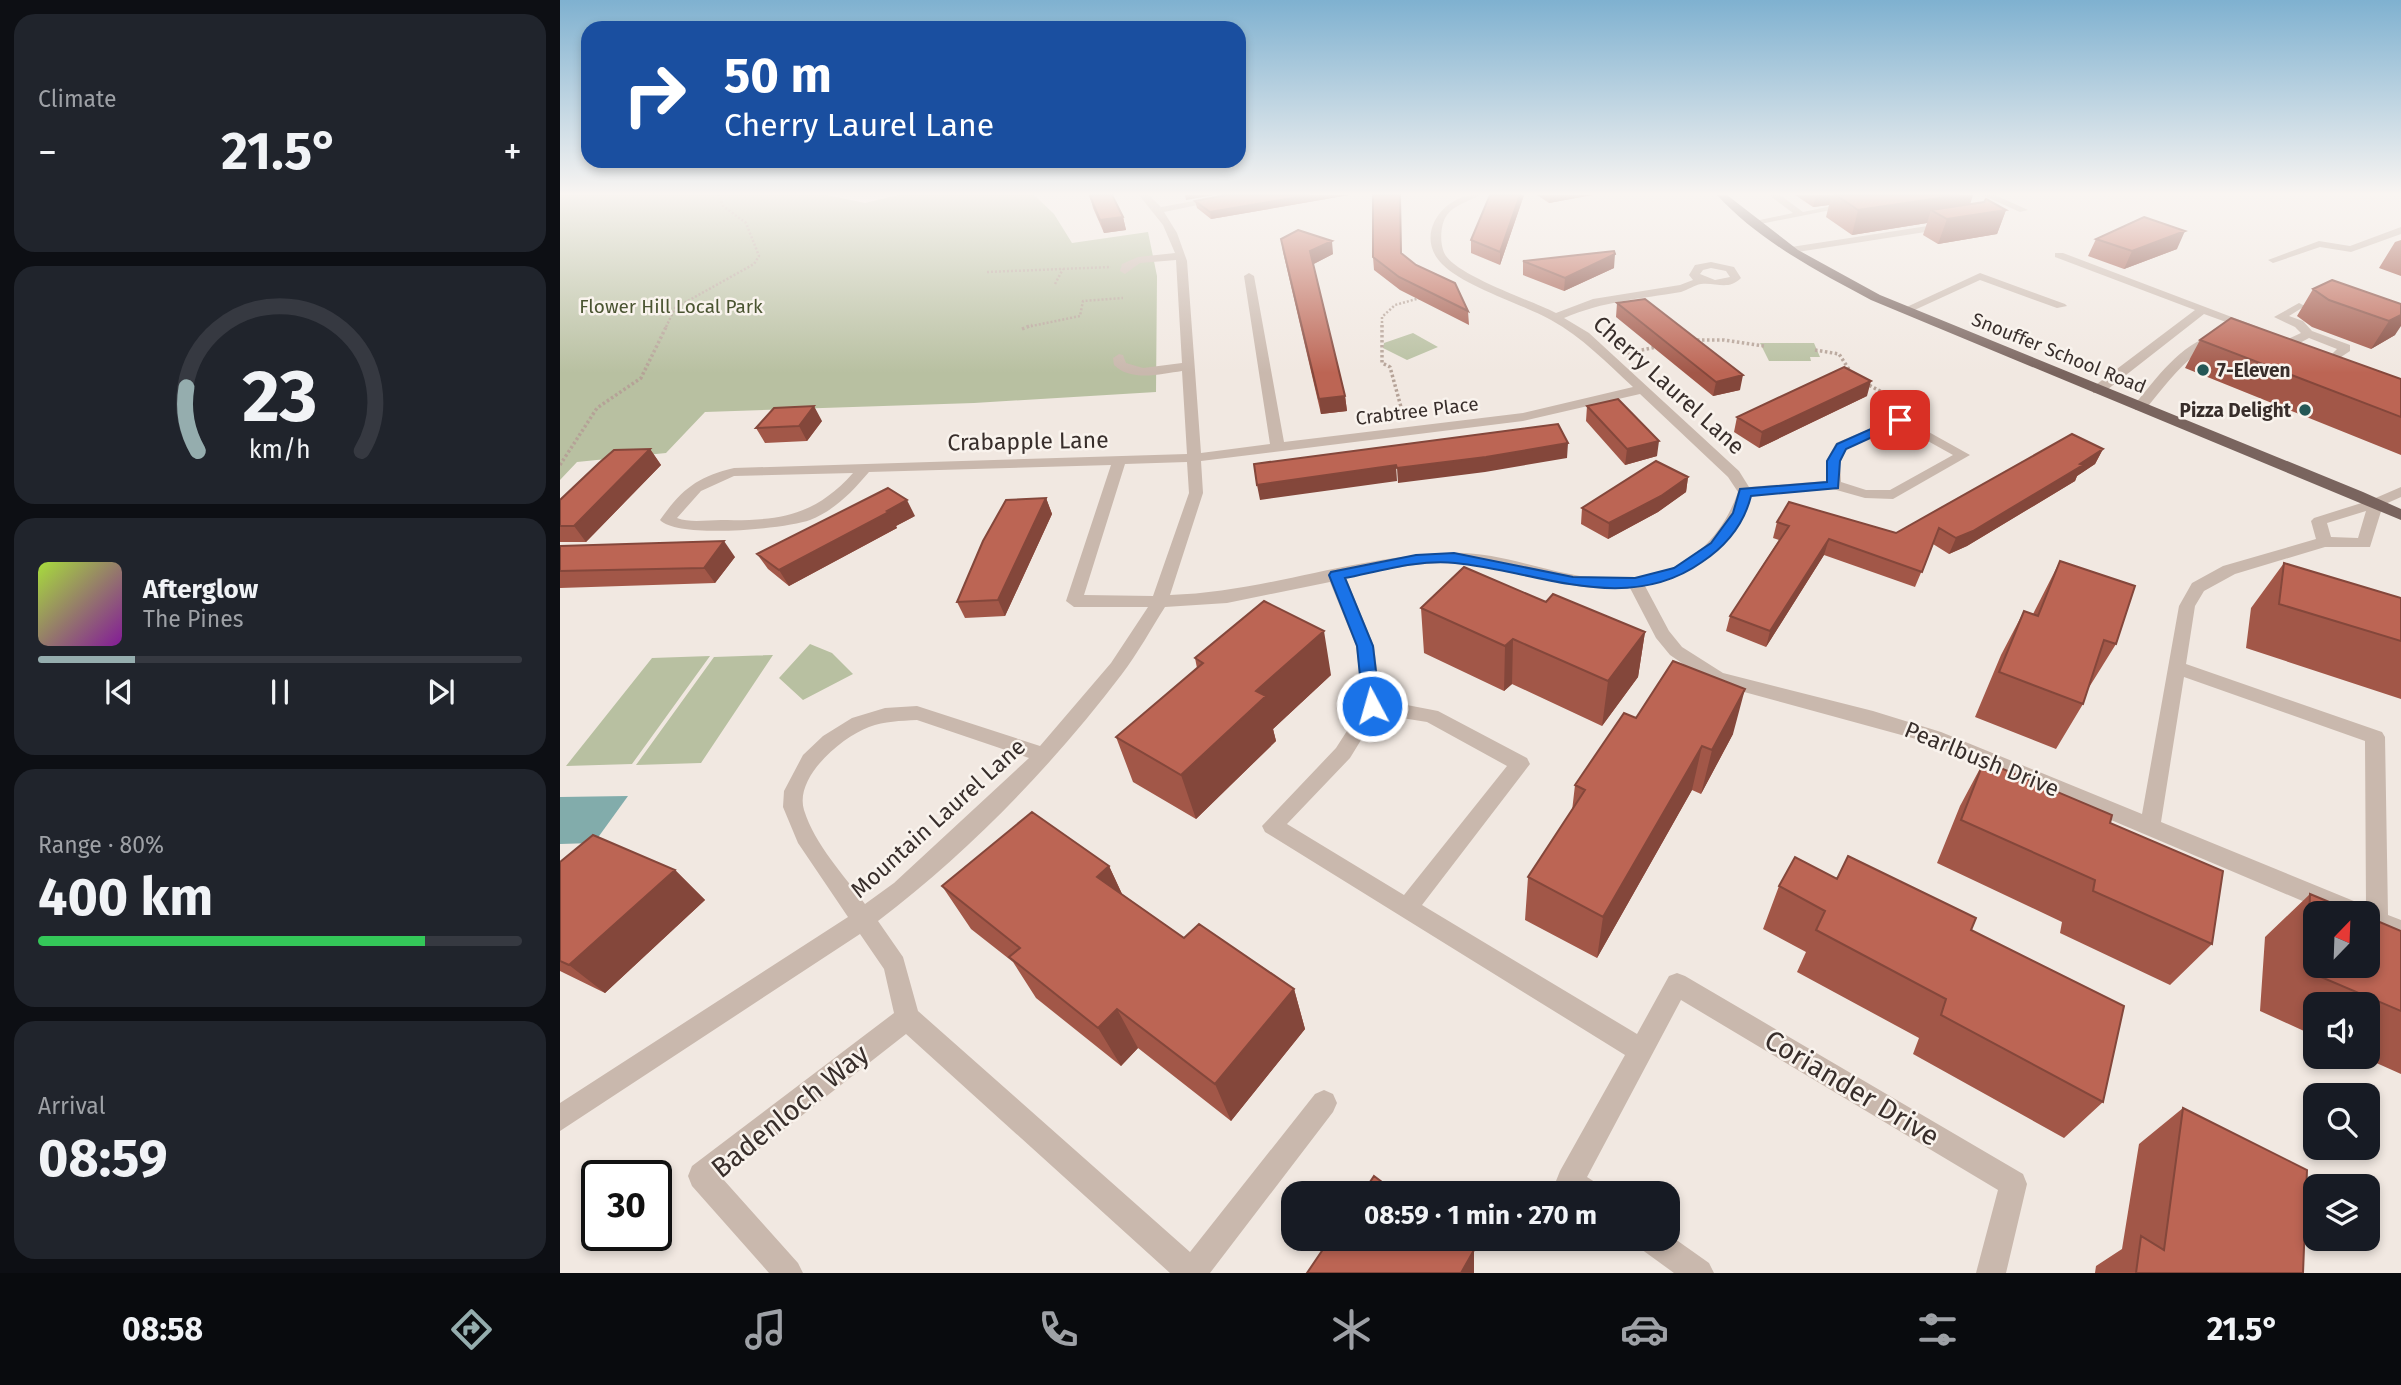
<!DOCTYPE html>
<meta charset="utf-8">
<style>
:root{--surface:#171b24;--page:#20242c;--text:#f1f3f6;--muted:#9ea1a6;--line:#363941;--accent:#95adae}
body{margin:0;font-family:"Fira Sans",sans-serif;background:var(--page);color:var(--text);height:100vh;display:flex;flex-direction:column;font-size:26px;white-space:nowrap}
*{box-sizing:border-box;margin:0}
p{font-size:23px;color:var(--muted)}
.icon{flex:none;width:38px;height:38px;fill:none;stroke:currentColor;stroke-width:2;stroke-linecap:round;stroke-linejoin:round}
.map{position:relative;flex:1;overflow:hidden}
.panel{display:flex;flex-direction:column;gap:14px;padding:14px;background:#0d0f14;width:560px}
.panel>*{flex:none}
.top-card{position:absolute;left:21px;top:21px;width:665px;height:147px;border-radius:21px;box-shadow:0 4px 10px #0003;background:#1a4fa0;color:#fff;overflow:hidden}
.needle{width:46px;rotate:23deg}
.buttons{position:absolute;left:1743px;top:901px;display:grid;gap:14px}
.buttons a{display:grid;place-items:center;width:77px;height:77px;border-radius:14px;background:var(--surface);box-shadow:0 4px 10px #0003;font-size:35px}
.speed{position:absolute;left:21px;top:1160px;display:flex;gap:14px;font-size:35px;font-weight:700;text-align:center}
.speed>*{display:grid;place-content:center;width:91px;height:91px;border-radius:50%;background:var(--surface);box-shadow:0 4px 10px #0003;line-height:1}
.speed .limit{border:4px solid #111;border-radius:10px;background:#fff;color:#111}
.pin{position:absolute;display:grid;place-items:center;width:60px;height:60px;color:#fff;margin:-30px;border-radius:14px;box-shadow:0 4px 10px #0006}
.me{position:absolute;width:77px;margin:-38px;rotate:354deg;stroke-linejoin:round;filter:drop-shadow(0 0 5px #0008)}
.turn{display:flex;align-items:center;gap:24px;height:147px;padding:0 28px;font-size:32px}
.turn .icon{width:91px;height:91px;stroke-width:2.5}
.turn b{display:block;font-size:49px;line-height:60px}
.big{font-size:52px;font-weight:700;line-height:1.1}
.panel .widget{flex:1;display:flex;flex-direction:column;justify-content:center;gap:10px;min-width:0;padding:0 24px;border-radius:21px;background:var(--page)}
.panel .dial{align-items:center;gap:0}
.dial svg{height:182px;overflow:visible;fill:none;stroke:var(--line);stroke-width:7;stroke-linecap:round;text-anchor:middle}
.dial text{fill:var(--text);stroke:none}
.song{display:flex;align-items:center;gap:21px}
.cover{width:84px;height:84px;border-radius:10px;background:linear-gradient(135deg,hsl(80 70% 55%),hsl(290 70% 35%))}
.played{height:7px;border-radius:4px;background:linear-gradient(90deg,var(--accent) 20%,var(--line) 20%)}
.keys{display:flex;justify-content:space-around;direction:ltr}
.heat{display:flex;justify-content:space-between;align-items:center;font-size:38px;direction:ltr}
.charge{height:10px;border-radius:5px;background:linear-gradient(90deg,#34c759 80%,var(--line) 0)}
.trip{position:absolute;left:721px;top:1181px;width:399px;height:70px;border-radius:21px;background:var(--surface);box-shadow:0 4px 10px #0003;font-weight:700;line-height:70px;text-align:center}
.menu{display:flex;height:112px;justify-content:space-around;align-items:center;background:#090b0e;color:var(--muted)}
.menu .icon{width:49px;height:49px}
.menu .on{color:var(--accent)}
.menu b{font-size:32px;color:var(--text)}
main{display:flex;flex:1;min-height:0}
.map>svg:first-child{display:block}
</style>
<main>
<section class="panel">
<div class="widget"><p>Climate</p>
<div class="heat"><a>−</a><b class="big">21.5°</b><a>+</a></div>
</div>
<div class="widget dial"><svg viewBox="0 0 100 80">
<path d="M14 69A42 42 0 1 1 86 69"/>
<path d="M14 69A42 42 0 0 1 9 41" stroke="#95adae"/>
<text x="50" y="56" font-size="32" font-weight="700">23</text>
<text x="50" y="72" font-size="11">km/h</text>
</svg></div>
<div class="widget">
<div class="song"><i class="cover"></i><div><b>Afterglow</b><p>The Pines</p></div></div>
<div class="played"></div>
<div class="keys"><svg class="icon" aria-label="previous" viewBox="0 0 24 24"><path d="M18 5L8 12l10 7zM5 5v14"/></svg><svg class="icon" aria-label="pause" viewBox="0 0 24 24"><path d="M8 5v14M16 5v14"/></svg><svg class="icon" aria-label="next" viewBox="0 0 24 24"><path d="M6 5l10 7-10 7zM19 5v14"/></svg></div>
</div>
<div class="widget"><p>Range · 80%</p><b class="big">400 km</b><div class="charge"></div></div>
<div class="widget"><p>Arrival</p><b class="big">08:59</b></div>
</section>
<div class="map">
<svg width="1841" height="1273" viewBox="0 0 1841 1273">
<rect width="100%" height="100%" fill="#f1e8e1"/>
<path fill="#b8c0a1" d="M0,195H267L305,203L338,195H474L494,214L512,243L588,232L597,276L596,392L414,403L145,412L106,453L17,462L0,480Z
M853,333L878,347L847,360L823,348L824,343Z
M1200,343H1254L1260,357H1250L1251,361H1209Z
M250,644L272,653L293,674L243,700L219,678Z
M213,655L141,763L76,765L154,657Z
M150,656L72,764L6,766L92,658Z"/>
<path fill="#82acab" d="M68,796L34,843L0,844V797Z"/>
<g fill="none" stroke-linecap="round" stroke-linejoin="round">
<path stroke="#b5a297" stroke-width="2.5" stroke-dasharray="2 2" stroke-linecap="butt" d="M427,272L551,267
M495,284L503,269
M106,327L115,308L194,264L199,256L186,223L163,206L159,195
M467,327L520,316L523,301L563,298
M822,327V317L835,305L860,298"/>
<path stroke="#b5a297" stroke-width="3.5" stroke-dasharray="2.5 2.5" stroke-linecap="butt" d="M822,325V363L830,367L844,418
M462,329L472,325
M1132,340H1164L1204,346
M1255,350L1279,354L1292,374
M1067,353L1096,347
M1305,383L1335,399L1323,405L1328,408
M0,465L37,408L81,378L107,325"/>
<path fill="#c9b8ad" fill-rule="evenodd" d="M579,195H589L601,207L667,195H686L604,212L617,233L627,261L641,453L710,444L684,276L689,273L694,276L724,442L963,413L1073,387C1047,363 1022,337 991,320C960,303 905,287 882,264C853,235 884,193 919,195C909,202 895,204 887,215C880,224 879,246 886,256C901,277 970,300 996,313L1033,299L1120,285L1133,280L1129,275L1135,265L1151,262L1174,267L1181,278C1168,291 1156,282 1141,284C1134,285 1128,290 1121,292C1079,299 1044,301 1004,318L1029,333L1179,471L1189,487L1266,481V461L1276,443L1340,416L1410,455L1333,499L1305,498L1273,489L1191,496C1174,546 1136,576 1085,586L1109,631L1122,647L1163,673L1313,711L1381,732L1582,814L1619,606L1632,583L1663,566L1756,539L1751,521L1754,518L1811,500L1841,487V497L1823,505L1810,547H1765L1675,574L1644,591L1635,606L1626,664L1822,732L1825,737L1828,915L1841,920V941L1808,927V914H1773L1367,742L1151,683L1110,655L1096,638L1070,588C1014,594 964,570 909,564C868,559 825,570 786,578L814,646L821,700L878,711L967,758L970,764L862,905L1077,1034L1109,976L1117,973L1125,976L1463,1174L1467,1184L1446,1273H1416L1438,1190L1121,1000L1027,1177L1038,1184L1042,1194H1004L996,1181L1000,1171L1065,1055L705,832L702,826L776,748L803,706L796,646L770,582L667,603L605,607C591,629 578,653 562,674C492,766 409,852 318,921L343,957L358,1011L630,1252L755,1094L764,1090L773,1094L777,1103L773,1112L650,1273H610L346,1034L162,1178L238,1263L243,1273H209L132,1186L128,1176L132,1166L334,1013L324,969L300,934L0,1131V1103L288,917L238,843L223,807L224,791L243,755L263,736L292,718L325,708L357,706L480,746L551,663L588,607H514L506,601L551,465L309,472C292,492 275,510 250,520C225,529 118,539 100,520C122,489 137,477 174,468L627,454L622,371C601,374 571,382 554,365L553,358L559,354L563,355L566,363L583,368L622,363L616,260L580,263L565,274L560,271L562,264L578,257L615,253L603,225ZM1151,268L1166,271L1170,277L1155,280L1140,274L1143,270ZM1080,394L1168,477L1178,492C1164,532 1136,563 1094,574C1020,593 958,550 889,553C794,556 705,592 610,595L643,493L641,461L963,421ZM1339,425L1393,455L1330,490H1306L1281,482L1280,461L1287,449ZM627,462L629,493L593,596L524,595L565,464ZM293,473C254,517 217,521 161,520C147,520 130,523 117,518L141,491L174,476ZM1806,511L1798,538L1771,537L1767,523ZM1624,677L1805,741L1806,906L1601,822ZM817,714L867,722L947,766L844,895L727,824L790,758ZM357,720L469,758L334,883L305,904C284,875 255,845 244,810C234,777 282,737 309,727C325,721 340,721 357,720Z
M1209,195H1220L1243,212L1291,202L1296,205L1190,226V222L1233,213Z
M1422,195H1435L1468,210L1460,212Z
M1387,223L1391,224V228L1231,253L1226,250L1231,247Z
M1841,227V234L1791,252L1760,247L1713,263L1708,260L1759,241L1790,246Z
M1495,253H1503L1698,327L1688,330L1644,314L1543,393H1533V387L1635,310L1495,257Z
M1420,273L1505,304L1507,306L1497,308L1420,280L1348,313L1338,311Z
M1739,303L1745,306L1729,316L1743,321L1752,331L1790,345V351L1775,361L1769,357L1777,349L1749,338L1736,345H1728V339L1741,333L1735,327L1714,317Z
M1654,335L1660,339C1653,344 1644,347 1637,353C1617,369 1601,390 1585,410H1575V404C1597,378 1620,344 1654,335Z
M1108,1234L1149,1263L1154,1273H1114L1081,1249L1077,1239H1108Z"/>
<path fill="#79645e" fill-rule="evenodd" d="M1157,195H1167L1238,250L1320,295L1803,492L1841,509V520L1311,300C1257,271 1199,241 1157,195Z"/>
</g>
<path fill="#a25748" d="M666,195H789L651,219L637,208L635,201Z
M964,195L940,265L911,253V240Z
M977,195H1032L989,203Z
M1235,195H1413L1410,204L1446,210L1437,234L1378,244L1363,235L1367,223L1292,235L1266,217L1269,205L1253,207Z
M530,196L563,217L566,230L544,233L533,208Z
M721,239L773,254L753,264L785,396L787,411L761,414L723,252Z
M1536,239L1617,249L1564,269L1528,256Z
M1841,240V276L1819,268L1835,242Z
M841,253L908,311L909,325L840,290L814,270L813,257Z
M963,261L1054,268L1004,291L963,275Z
M1753,289L1841,304L1835,335L1811,349L1752,327L1737,316Z
M1057,303L1180,390L1153,396L1056,317Z
M1640,340L1841,379V455L1625,368Z
M1307,396L1199,448L1174,432L1177,417Z
M1027,406L1097,456L1065,465L1026,421Z
M262,421L247,441L205,443L196,428Z
M90,449L101,465L26,542H0V500Z
M1543,449L1535,464L1517,476L1515,481L1407,546L1389,554L1373,544L1355,587L1264,555L1206,647L1166,631L1170,616L1219,540L1213,538L1217,522L1336,533Z
M1128,477L1126,492L1098,512L1048,539L1021,524L1022,508Z
M486,498L492,514L445,616L405,618L397,602Z
M355,516L336,526L337,528L229,586L208,569L197,554Z
M0,546L175,557L155,583L0,588Z
M1500,561L1556,644L1528,689L1523,704L1496,749L1415,717L1441,655L1464,611L1473,614Z
M1724,563L1841,598V699L1686,648L1691,608Z
M986,602L1085,632L1078,677L1042,726L952,684L944,691L864,653L861,608Z
M635,658L771,675L713,729L716,741L636,819L573,782L556,737L637,668Z
M1076,718L1173,734L1141,794L1132,790L1037,958L965,920L968,877L1012,811L1015,785Z
M1424,761L1550,823L1652,944L1610,985L1500,933L1502,922L1377,863L1400,806Z
M0,862L115,870L145,900L45,993L0,971Z
M549,866L562,894L624,938L734,989L745,1029L671,1121L578,1048L561,1066L476,998L453,962L411,929L382,886Z
M1277,879L1411,930L1543,1102L1504,1138L1353,1054L1359,1038L1237,972L1246,952L1203,929L1219,886Z
M1750,894L1841,931V1074L1803,1057H1808V1004H1755V1036L1700,1011L1705,937Z
M1623,1108L1743,1273H1535L1536,1266L1562,1249L1579,1144Z"/>
<path fill="#84473b" d="M625,195H654L626,200Z
M750,195H789L651,219L650,212Z
M960,195H964L940,265V252Z
M990,195H1032L989,203Z
M1256,195H1271L1269,205L1253,207Z
M1400,195H1413L1406,216L1446,210L1437,234L1378,244L1387,219L1371,210L1367,223L1292,235L1298,210Z
M563,217L566,230L544,233L540,220Z
M1625,231L1617,249L1564,269L1572,251Z
M772,241L773,254L752,265L750,251Z
M1055,254L1054,268L1004,291L1005,278Z
M1841,315V326L1835,335L1811,349L1829,321Z
M1183,375L1180,390L1153,396L1156,382Z
M1311,381L1307,396L1199,448L1202,432Z
M785,396L787,411L761,414L759,399Z
M254,406L262,421L247,441L239,426Z
M1099,441L1097,456L1065,465L1067,449Z
M1008,443L1007,458L925,472L838,483L837,468Z
M90,449L101,465L26,542L14,526Z
M1543,449L1535,464L1517,476L1515,481L1407,546L1389,554L1396,538Z
M836,465L837,481L700,500L697,485Z
M1128,477L1126,492L1098,512L1048,539L1049,523Z
M486,498L492,514L445,616L438,600Z
M347,500L355,516L336,526L337,528L229,586L219,570Z
M1269,539L1264,555L1206,647L1210,631Z
M164,541L175,557L155,583L144,568Z
M764,631L771,675L713,729L716,741L636,819L621,775L696,691Z
M1085,632L1078,677L1042,726L1048,681Z
M953,639L952,684L944,691L945,646Z
M1185,689L1173,734L1141,794L1152,750Z
M1142,746L1132,790L1037,958L1043,917Z
M549,866L569,909L537,877Z
M115,870L145,900L45,993L9,965Z
M734,989L745,1029L671,1121L655,1084Z
M557,1009L578,1048L561,1066L538,1028Z
M914,1250V1273H901Z"/>
<path fill="#bc6554" stroke="#84473b" stroke-width="2" d="M535,195H552L563,217L540,220L530,196Z
M666,195H750L650,212L635,201Z
M813,195H840L841,253L856,265L895,283L908,311L839,277L813,257Z
M930,195H960L940,252L911,240Z
M1276,195H1400L1298,210Z
M1426,199L1446,210L1387,219L1371,210L1424,202Z
M1584,217L1625,231L1572,251L1536,239Z
M738,230L772,241L750,251L785,396L759,399L721,239Z
M1054,251L1055,254L1005,278L963,261Z
M1772,280L1841,304V315L1829,321L1769,300L1753,289Z
M1085,299L1183,375L1156,382L1057,303Z
M1671,318L1841,379V417L1640,340Z
M1284,367L1311,381L1202,432L1177,417Z
M1058,399L1099,441L1067,449L1027,406Z
M254,406L239,426L196,428L214,408Z
M998,424L1008,443L926,457L837,468L836,465L697,485L694,464Z
M1512,434L1543,449L1520,464L1523,465L1413,531L1396,538L1379,528L1362,572L1269,539L1210,631L1170,616L1229,526L1217,522L1229,502L1336,533Z
M90,449L14,526H0V500L39,463L54,450Z
M1096,461L1128,477L1101,496L1049,523L1022,508Z
M328,488L347,500L327,511L329,512L219,570L197,554Z
M486,498L438,600L397,602L423,541L446,500Z
M164,541L144,568L0,571V546Z
M1500,561L1575,586L1556,644L1544,640L1523,704L1439,672L1464,611L1478,616Z
M1724,563L1841,598V641L1719,604Z
M904,567L986,602L993,594L1085,632L1048,681L953,639L945,646L861,608Z
M704,601L764,631L696,691L706,696L621,775L556,737L643,663L635,658Z
M1113,661L1185,689L1152,750L1142,746L1043,917L968,877L1025,790L1015,785L1064,713L1076,718Z
M1424,761L1552,815L1550,823L1663,871L1652,944L1533,891L1535,880L1401,820Z
M472,812L549,866L537,877L624,938L639,924L734,989L655,1084L557,1009L538,1028L449,957L460,948L382,886Z
M33,835L115,870L9,965L0,961V862Z
M1288,856L1416,918L1411,930L1564,1006L1543,1102L1381,1015L1386,999L1256,930L1265,911L1219,886L1235,857L1277,879Z
M1750,894L1798,914H1755V966H1808V917L1841,931V1011L1747,971Z
M1623,1108L1747,1170L1743,1273H1576L1581,1236L1604,1250Z
M814,1176L838,1194H802Z
M770,1239H900L914,1250L901,1273H747Z"/>
<linearGradient id="sky" x2="0" y2="1"><stop stop-color="#7fb1d0"/><stop offset="0.52" stop-color="#f9f5f2"/><stop offset="1" stop-color="#f9f5f2" stop-opacity="0"/></linearGradient>
<rect width="1841" height="373" fill="url(#sky)"/>
<path fill="#1a73e8" stroke="#114b97" stroke-width="2" d="M1340,416L1345,417V422L1286,449L1280,461L1278,488L1191,496C1184,524 1166,546 1142,562C1066,616 978,571 895,563C860,559 820,571 785,578L813,646L820,706L812,713L803,706L797,646L769,575L771,572L856,555L894,553L1013,577L1075,578L1114,568L1151,543L1173,513L1180,489L1267,482V461L1277,444Z"/>
<g fill="#245756" stroke="#f9f3ed" stroke-width="2.5">
<circle cx="1643" cy="370" r="7"/>
<circle cx="1745" cy="410" r="7"/>
</g>
<g text-anchor="middle" dominant-baseline="central" stroke-width="5" stroke-linejoin="round" paint-order="stroke">
<g font-size="19" fill="#4a5431" stroke="#f9f3ed">
<text x="111" y="306">Flower Hill Local Park</text>
</g>
<g font-size="19" fill="#382e2b" stroke="#f9f3ed">
<text transform="translate(1499 353) rotate(22)">Snouffer School Road</text>
<text transform="translate(857 411) rotate(-7)">Crabtree Place</text>
</g>
<g font-size="19" font-weight="bold" fill="#382e2b" stroke="#f9f3ed" text-anchor="start">
<text x="1657" y="370">7-Eleven</text>
<text x="1731" y="410" text-anchor="end">Pizza Delight</text>
</g>
<g font-size="23" fill="#382e2b" stroke="#f9f3ed">
<text transform="translate(1109 385) rotate(42)">Cherry Laurel Lane</text>
<text transform="translate(468 441) rotate(-1)">Crabapple Lane</text>
<text transform="translate(1422 759) rotate(22)">Pearlbush Drive</text>
<text transform="translate(378 818) rotate(-42)">Mountain Laurel Lane</text>
</g>
<g font-size="28" fill="#382e2b" stroke="#f9f3ed">
<text transform="translate(1292 1088) rotate(31)">Coriander Drive</text>
<text transform="translate(230 1111) rotate(-39)">Badenloch Way</text>
</g>
</g>
</svg>
<div class="buttons">
<a><svg class="needle" viewBox="-14 -14 28 28"><path d="M0-13l5 13h-10z" fill="#e53935"/><path d="M0 13l5-13h-10z" fill="#9ea1a6"/></svg></a>
<a><svg class="icon" aria-label="sound" viewBox="0 0 24 24"><path d="M4 9h4l5-4v14l-5-4H4zM17 9q2 3 0 6"/></svg></a>
<a><svg class="icon" aria-label="search" viewBox="0 0 24 24"><circle cx="10" cy="10" r="6"/><path d="M15 15l6 6"/></svg></a>
<a><svg class="icon" aria-label="layers" viewBox="0 0 24 24"><path d="M12 4l9 5-9 5-9-5zM3 14l9 5 9-5"/></svg></a>
</div>
<div class="speed"><div class="limit">30</div></div>
<div class="pin" style="left:1340px;top:420px;background:#d93025"><svg class="icon" aria-label="arrive" viewBox="0 0 24 24"><path d="M6 21V4h12l-3 4 3 4H6"/></svg></div>
<svg class="me" style="left:812px;top:706px" viewBox="-20 -20 40 40"><circle r="17" fill="#1a73e8" stroke="#fff" stroke-width="3"/><path d="M0-11L8 9 0 5-8 9z" fill="#fff"/></svg>
<div class="trip">08:59 · 1 min · 270 m</div>
<div class="top-card">
<div class="turn"><svg class="icon" aria-label="right" viewBox="0 0 24 24"><path d="M7 20v-9h11M14 6l5 5-5 5"/></svg><div><b>50 m</b>Cherry Laurel Lane</div></div>
</div>
</div>
</main>
<nav class="menu">
<b>08:58</b>
<svg class="icon on" aria-label="directions" viewBox="0 0 24 24"><path d="M12 3l9 9-9 9-9-9zM9 14v-3h6M13 9l2 2-2 2"/></svg>
<svg class="icon" aria-label="music" viewBox="0 0 24 24"><path d="M9 18V5l10-2v13"/><circle cx="6" cy="18" r="3"/><circle cx="16" cy="16" r="3"/></svg>
<svg class="icon" aria-label="phone" viewBox="0 0 24 24"><path d="M5 4h4l2 5-3 2q2 4 5 5l2-3 5 2v4C11 20 4 13 5 4z"/></svg>
<svg class="icon" aria-label="climate" viewBox="0 0 24 24"><path d="M12 3v18M4 7l16 10M4 17L20 7"/></svg>
<svg class="icon" aria-label="car" viewBox="0 0 24 24"><path d="M5 17H2v-5l4-1 3-4h7l3 4 3 1v5h-3M9 17h6M6 11h13"/><circle cx="7" cy="17" r="2"/><circle cx="17" cy="17" r="2"/></svg>
<svg class="icon" aria-label="filters" viewBox="0 0 24 24"><path d="M4 7h16M4 17h16"/><circle cx="9" cy="7" r="2"/><circle cx="15" cy="17" r="2"/></svg>
<b>21.5°</b>
</nav>
